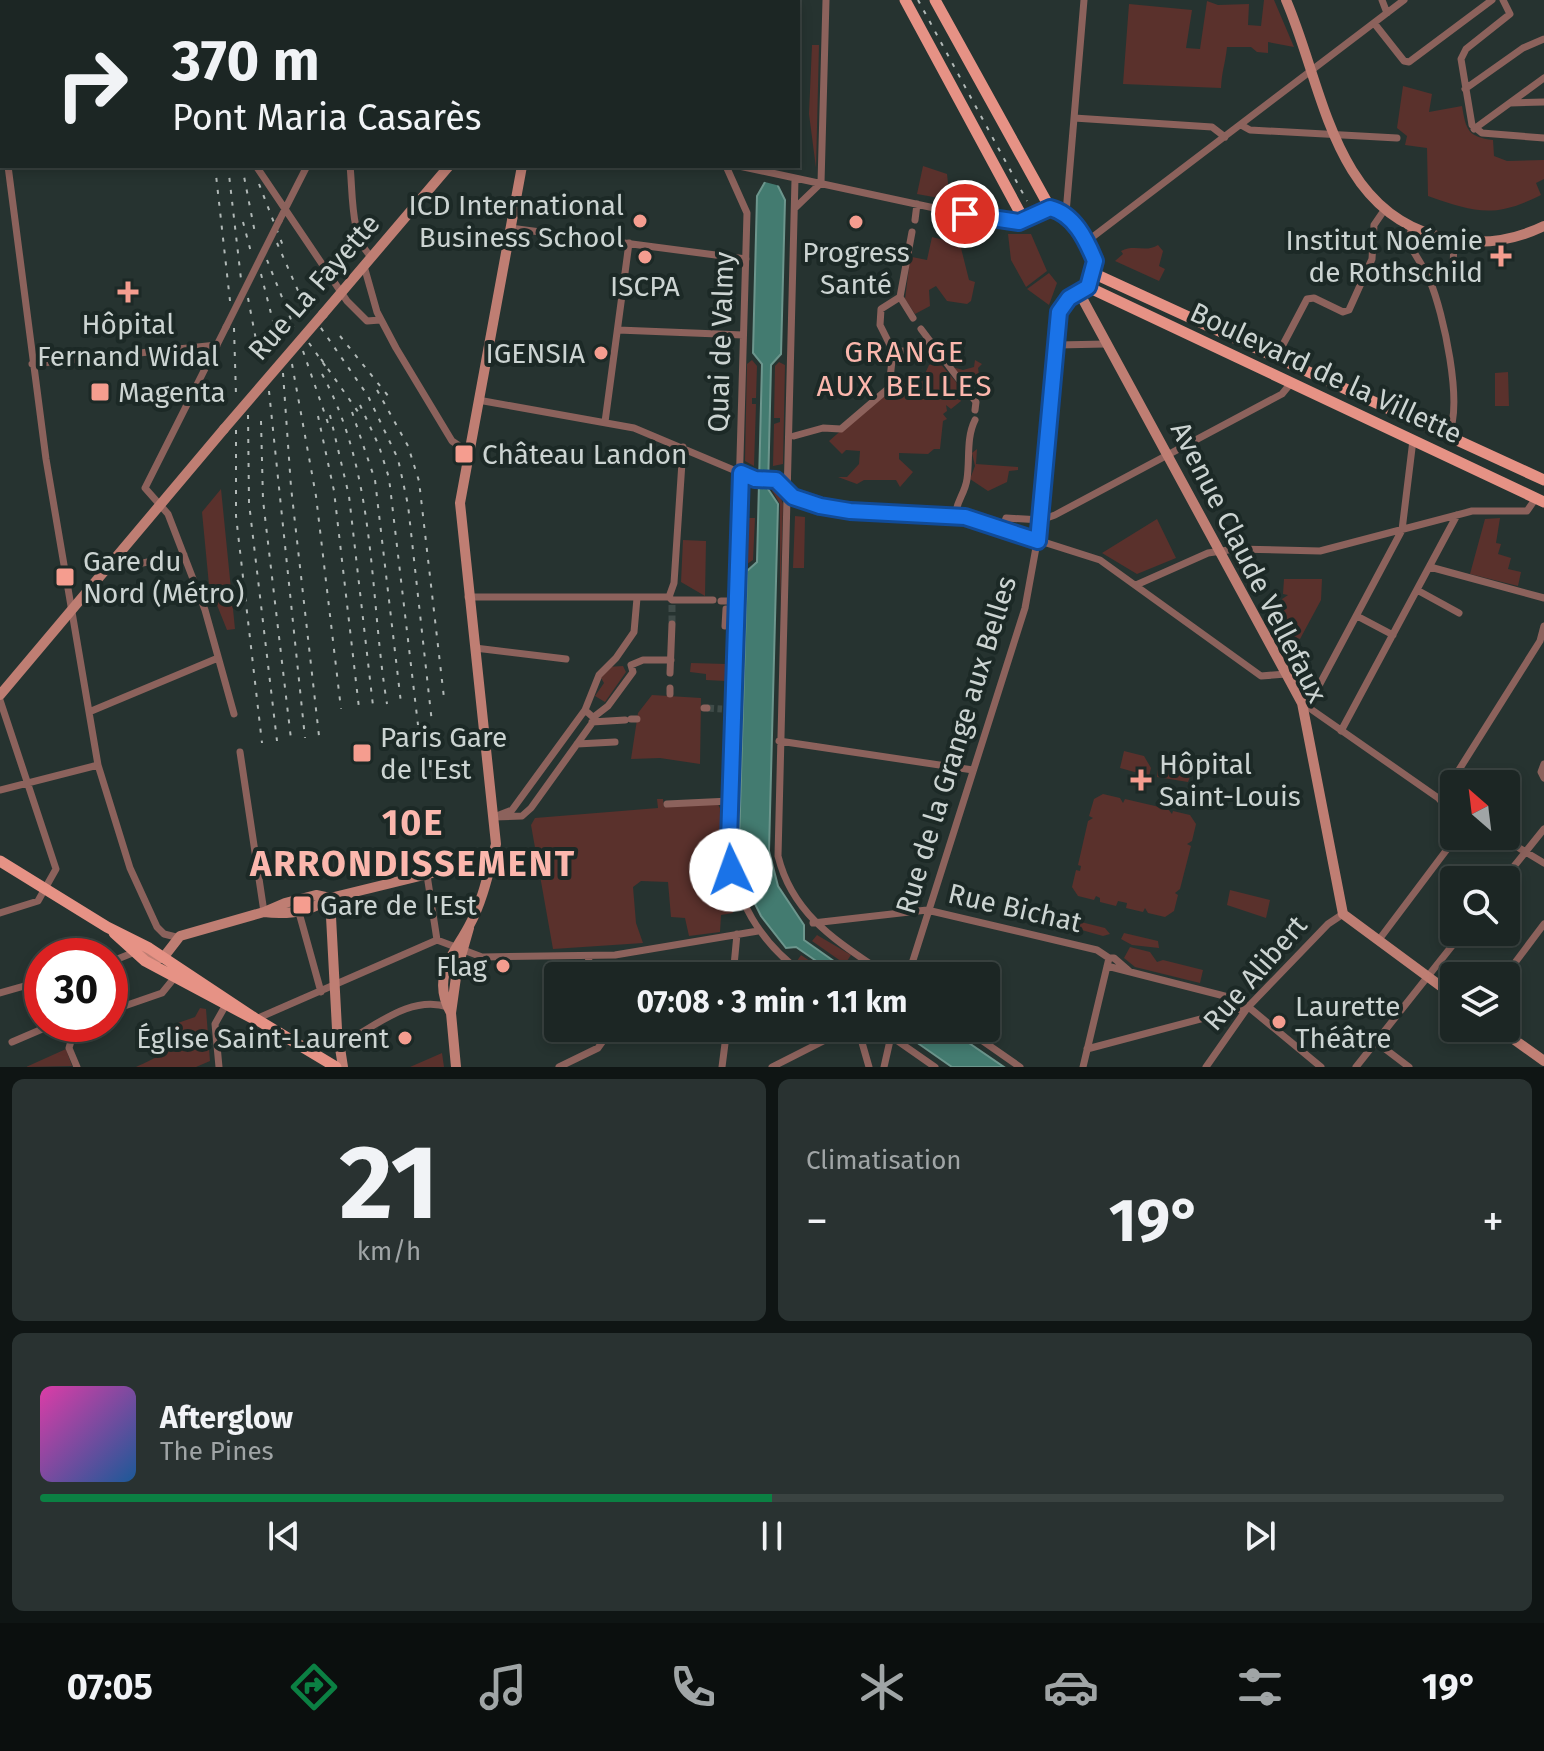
<!DOCTYPE html>
<html lang="fr">
<meta charset="utf-8">
<style>
:root{--surface:#1c2624;--page:#293231;--text:#f1f3f6;--muted:#a0a5a6;--line:#3a4341;--accent:#0b8043}
body{margin:0;font-family:"Fira Sans",sans-serif;background:var(--page);color:var(--text);height:100vh;display:flex;flex-direction:column;font-size:30px;white-space:nowrap}
*{box-sizing:border-box;margin:0}
p{font-size:26px;color:var(--muted)}
.icon{flex:none;width:44px;height:44px;fill:none;stroke:currentColor;stroke-width:2;stroke-linecap:round;stroke-linejoin:round}
.map{position:relative;height:1067px;overflow:hidden}
.drawer{display:flex;flex-direction:column;gap:12px;padding:12px;background:#0f1514;flex:1}
.drawer>*{flex:none}
.top-card{position:absolute;left:0px;top:0px;width:800px;height:168px;box-shadow:0 4px 12px #0003,0 0 0 2px var(--line);background:#1c2624;color:var(--text);overflow:hidden}
.needle{width:52px;rotate:332deg}
.fabs{position:absolute;left:1440px;top:770px;display:grid;gap:16px}
.fabs a{display:grid;place-items:center;width:80px;height:80px;border-radius:8px;background:var(--surface);box-shadow:0 4px 12px #0003,0 0 0 2px var(--line);font-size:40px}
.speed{position:absolute;left:24px;top:938px;display:flex;gap:16px;font-size:40px;font-weight:700;text-align:center}
.speed>*{display:grid;place-content:center;width:104px;height:104px;border-radius:50%;background:var(--surface);box-shadow:0 4px 12px #0003,0 0 0 2px var(--line);line-height:1}
.speed .limit{border:12px solid #d22;background:#fff;color:#111}
.pin{position:absolute;display:grid;place-items:center;width:68px;height:68px;color:#fff;margin:-34px;border:4px solid #fff;border-radius:50%;box-shadow:0 2px 8px #0007}
.me{position:absolute;width:88px;margin:-44px;rotate:357deg;stroke-linejoin:round;filter:drop-shadow(0 0 6px #0008)}
.turn{display:flex;align-items:center;gap:28px;height:168px;padding:0 40px;font-size:36px}
.turn .icon{width:104px;height:104px;stroke-width:2.5}
.turn b{display:block;font-size:56px;line-height:68px}
.big{font-size:60px;font-weight:700;line-height:1.1}
.drawer .widget{flex:1;display:flex;flex-direction:column;justify-content:center;gap:12px;min-width:0;padding:0 28px;border-radius:12px;background:var(--page)}
.drawer .dial{align-items:center;gap:0}
.dial b{font-size:104px;line-height:1}
.song{display:flex;align-items:center;gap:24px}
.cover{width:96px;height:96px;border-radius:12px;background:linear-gradient(135deg,hsl(320 70% 55%),hsl(210 70% 35%))}
.played{height:8px;border-radius:4px;background:linear-gradient(90deg,var(--accent) 50%,var(--line) 50%)}
.keys{display:flex;justify-content:space-around;direction:ltr}
.heat{display:flex;justify-content:space-between;align-items:center;font-size:44px;direction:ltr}
.drawer .tiles{flex:1;display:grid;gap:12px;grid-template-columns:1fr 1fr}
.widget:last-child{grid-column:span 2}
.trip{position:absolute;left:544px;top:962px;width:456px;height:80px;border-radius:8px;background:var(--surface);box-shadow:0 4px 12px #0003,0 0 0 2px var(--line);font-weight:700;line-height:80px;text-align:center}
.dock{display:flex;height:128px;justify-content:space-around;align-items:center;background:#0b0f0e;color:var(--muted)}
.dock .icon{width:56px;height:56px}
.dock .selected{color:var(--accent)}
.dock b{font-size:36px;color:var(--text)}
.map>svg:first-child{display:block}
</style>
<div class="map">
<svg width="1544" height="1067" viewBox="0 0 1544 1067">
<rect width="100%" height="100%" fill="#263330"/>
<path fill="#5a312c" d="M1264,0H1274L1294,47L1268,42V53L1257,52L1251,47H1227C1225,65 1222,70 1221,88L1123,84L1129,4L1192,10L1186,48L1200,49L1207,1L1218,5L1249,4L1248,25L1261,26Z
M812,45H819L816,168L809,114Z
M1403,86L1432,94L1429,112L1462,106C1466,130 1468,137 1493,140L1494,156L1507,161L1544,160V179L1536,183L1541,195C1495,218 1476,213 1428,196L1427,148L1405,145L1407,136L1397,128Z
M923,166L947,174L950,200L917,194Z
M1008,234H1031L1047,271L1026,287L1011,260Z
M932,237L960,244L969,280L975,282L971,301L967,304L947,301L936,286L929,290L930,306L915,314L905,299L912,244V257L927,260Z
M1158,245L1163,251L1159,266L1165,269L1159,281L1115,261L1123,254L1121,251C1135,244 1146,253 1158,245Z
M1049,273L1057,283L1049,305L1027,289Z
M752,360L757,366L756,398H752V404H756L754,466L745,461L747,364Z
M975,360L982,364L978,368L980,381L970,375L960,378L952,367L963,370L974,367Z
M938,361L963,390L957,395L961,401L951,409L946,405L947,411L943,414L947,419L943,421L940,449H934L928,454L899,453V459L913,472L900,487L896,480H864L857,484L838,477H847L859,464L860,451L846,450L842,454L829,441L899,380L923,378L929,365Z
M779,362L785,365L783,464L773,466L774,424L780,422V418H774L775,366Z
M1508,372L1509,406H1495V373Z
M977,449L976,464L1018,467V470L1009,471L1007,482L988,491L970,479L975,466L972,453Z
M770,487L779,493L783,504L780,607V504Z
M221,489L235,629L227,630L209,585L202,512Z
M795,516L805,517L804,568H793Z
M743,518H755L753,560L741,568Z
M1500,518L1496,543L1501,544L1498,554L1511,558L1508,569L1521,572L1518,586L1470,574L1485,519Z
M1157,519L1176,558L1137,574L1102,553Z
M683,540L706,541L705,596L681,582Z
M1284,579H1322L1321,600L1300,639L1292,636L1279,613L1287,608L1282,599L1288,595L1283,594Z
M691,663L726,664V681L706,680V674L690,672Z
M623,666L626,672L605,702L595,696L604,683L601,678L607,667Z
M652,695L701,698L700,764L660,758L631,759L638,713Z
M1124,751L1144,756L1151,768L1149,776L1120,768Z
M1170,762L1189,767L1192,772L1188,782L1157,777L1158,769Z
M1103,794L1120,798L1123,803L1125,799L1168,809L1172,814L1173,811L1190,815L1196,824L1192,841L1187,844L1191,846L1180,889L1175,893L1178,895L1174,911L1165,917L1148,913L1145,908L1143,912L1126,908L1127,903L1118,901L1116,906L1100,902V898L1096,896L1094,900L1078,896L1072,887L1076,870L1080,871L1081,866L1078,865L1088,821L1093,818L1089,816L1094,799Z
M657,799H663L664,807L718,804L722,813L724,868L733,913L721,915L720,932L689,936L685,918L671,917L668,882L641,881L633,887L636,923L643,943L553,949L531,825L535,818L658,808Z
M1230,890L1270,900L1266,918L1227,905Z
M1073,920L1105,928L1110,934L1103,936L1071,927Z
M1124,933L1158,941L1159,948L1132,945L1121,939Z
M817,935L851,955L845,964L812,941Z
M1130,947L1150,952L1157,962L1163,960L1203,970L1200,983L1135,967L1124,958Z
M801,955L832,976C812,976 810,970 797,961Z
M200,1008L206,1009L210,1061L196,1067H136C157,1057 179,1049 175,1024L195,1017Z
M66,1049L72,1066L26,1067Z
M442,1053L444,1067H410Z"/>
<path fill="#437b70" stroke="#6c968d" stroke-width="2" d="M765,166H780L778,186L785,200L781,354L771,365L768,489L778,504L769,851L778,886L804,925V940L855,976H838L796,947L786,948L761,916L751,896L739,843L747,571L757,562L762,364L753,353L757,196L765,182Z
M904,1028H947L1004,1067H952L906,1035Z"/>
<path fill="#263330" d="M761,166H784V187L761,181Z"/>
<g fill="none" stroke-linecap="round" stroke-linejoin="round">
<path stroke="#3f4b48" stroke-width="7" stroke-dasharray="7 3.5" stroke-linecap="butt" d="M672,605V624
M707,708L722,709"/>
<path stroke="#8c625c" stroke-width="7" d="M147,0L148,2
M331,0L332,2
M1382,0L1387,13
M1503,0L1510,14L1466,49L1461,59L1472,125L1482,133L1544,138
M79,2L80,0
M389,2L390,0
M729,2V0
M758,2L759,0
M0,15H2
M1374,23L1404,61L1409,62L1492,0
M1465,89L1523,48L1544,39
M1510,103L1544,102
M1074,118L1212,127L1225,137
M1241,125L1250,130L1397,138
M1474,129L1544,78
M0,136L2,141
M8,166L46,459L98,765L130,868L157,927L164,934L176,937
M256,166L347,301L367,321L380,320
M350,166C353,192 350,240 372,257
M726,166L747,213L729,841C734,900 759,942 806,976
M739,166L1004,223L1024,220
M795,179L778,856C793,917 840,943 888,976
M795,208L821,183L826,0
M1066,213L1084,0
M915,220L917,204
M279,221L307,166
M1412,227L1408,242C1415,255 1424,267 1430,281C1443,312 1464,405 1448,435
M510,228L746,259
M1086,242L1404,0
M364,266L377,312L396,348L452,441L468,452
M1438,272L1453,269L1454,240
M1411,276L1426,273
M900,297L913,318
M226,327L145,488L168,514L205,610L234,714
M921,329L976,402L975,410
M618,330L743,335
M1057,345L1106,344
M893,351L880,325L881,309L900,297L912,232
M893,351H912L930,343
M1277,356L1307,299L1314,298L1343,312L1349,310L1372,259L1374,225L1385,209
M32,364L217,345
M478,400L634,428L755,479L776,480L800,501L850,511L965,517L1100,560L1261,676L1286,674
M605,422L629,243
M794,436L823,428L841,429L889,388L893,351
M955,517C956,501 965,494 967,479C970,459 966,438 975,420
M1002,530L1006,518L1041,520L1055,515L1282,394L1291,383
M113,563L127,566L184,555
M1430,567L1544,598
M1136,585L1208,553L1235,549L1320,551L1472,511H1527L1536,498
M1417,590L1459,613
M468,597H669L672,600H713
M669,597L674,583L683,447
M721,601H736
M1357,616L1393,635
M725,626L726,609
M475,648L566,659
M631,665L643,660H671
M670,673L672,624
M670,694V688
M0,700L56,869L38,901L0,913
M1305,705L1454,809
M704,708H707
M1307,708L1402,530L1413,440
M585,710L595,719L531,808L522,816L494,817L512,810Z
M585,710L599,675L616,658L634,632L637,598
M89,712L218,658
M595,716L608,706L633,672L631,665
M631,719H637
M592,722L625,720
M1341,731L1457,515
M779,741L973,770
M577,744L615,742
M240,752L264,912
M1544,764L1541,772L1544,778
M0,790L98,765
M1440,800L1540,641L1544,626
M667,804L730,801
M1499,836L1544,863
M427,875L437,940
M1503,880L1544,829
M298,909L321,992
M813,923L927,910L1097,950L1109,958L1083,1067
M1378,941L1457,836
M588,956L592,976
M1109,958H1114L1129,971
M110,962L135,952
M1107,966L1240,1000L1321,1067
M733,976L737,934
M908,976L1025,608L1041,520L1059,312L1064,301L1080,294
M1505,976L1544,924
M0,993L42,981
M110,1011L162,993L175,977
M256,1019L437,940L482,957L615,955L758,931
M76,1024L69,1048L77,1067
M854,1028L859,1032L869,1067
M879,1028L935,1067
M964,1028L1020,1067
M12,1042L54,1024
M1376,1042L1409,1067
M341,1048L347,1041C378,1024 412,995 448,1007
M1087,1049L1246,1007
M219,1067L215,1024L228,1001
M559,1067L598,1048L603,1041L601,1028
M722,1067L727,1028
M772,1067L849,1028
M884,1067L891,1036
M1206,1067L1248,1007L1328,924L1343,914
M1356,1067L1463,932"/>
<path stroke="#bf7e73" stroke-width="10" d="M1286,0C1323,85 1332,208 1437,236C1474,246 1509,243 1544,226
M555,2L556,0
M585,2L586,0
M1088,287L1080,294L1088,309L1302,703L1343,914L1454,996
M323,314L449,166
M0,695L224,429
M330,898L337,1029L343,1067
M264,912C287,915 311,911 330,898L465,865H485
M135,950L153,958H163L180,936L264,912L285,903L316,895L330,898
M451,1013C431,977 453,956 469,926C483,901 489,870 496,844L460,503L522,166
M1498,1028L1544,1061
M456,1067L451,1013L457,970L469,928"/>
<path stroke="#e69285" stroke-width="11" d="M905,0L1024,220L1050,208L1071,218L1095,261L1088,287L1544,502
M935,0L1050,208
M1095,274L1544,480
M0,861L107,927L149,948L256,1019L336,1067
M114,933L145,961L252,1018"/>
<path stroke="#b1b9b7" stroke-width="2" stroke-dasharray="4 8" stroke-linecap="butt" d="M197,0L198,2
M219,0V2
M232,0V2
M918,0L1027,201
M215,166L230,301
M228,166L241,279
M242,166L255,233
M259,184L285,251
M243,222L252,256
M277,243L303,302L368,396L398,459L408,505L432,723
M267,260L294,327
M261,274L279,345
M248,298L261,366
M234,328L236,395
M340,336L389,397
M309,343L326,367
M303,351L329,426
M321,359L361,416
M292,364L316,496L341,709
M283,373L291,487L319,736
M322,374C377,475 369,594 387,704
M377,390L408,446L419,481L444,698
M269,391L305,738
M360,405L379,446L389,478L418,725
M352,412L375,480L401,703
M248,415L249,503L277,741
M330,415L349,496L373,706
M318,416L334,491L359,708
M261,421L263,500L291,739
M236,430V516L262,743"/>
<path stroke="#8c625c" stroke-width="7" d="M226,327L279,221"/>
<path stroke="#bf7e73" stroke-width="10" d="M224,429L323,314"/>
</g>
<g fill="none" stroke-linecap="round" stroke-linejoin="round">
<g stroke="#114b97" stroke-width="20">
<path id="route" d="M731,870L729,841L741,473L755,479L776,480L793,497L820,506L850,511L965,517L1038,541L1059,312L1069,298L1088,287L1095,261C1086,239 1074,214 1050,208L1019,222L965,214"/>
</g>
<use href="#route" stroke="#1a73e8" stroke-width="14"/>
</g>
<g fill="#f59d8f" stroke="#1c2926" stroke-width="3">
<circle cx="640" cy="221" r="8"/>
<circle cx="856" cy="222" r="8"/>
<path d="M1497 244h8v8h8v8h-8v8h-8v-8h-8v-8h8z"/>
<circle cx="645" cy="257" r="8"/>
<path d="M124 280h8v8h8v8h-8v8h-8v-8h-8v-8h8z"/>
<circle cx="601" cy="353" r="8"/>
<rect x="90" y="382" width="20" height="20" rx="4"/>
<rect x="454" y="444" width="20" height="20" rx="4"/>
<rect x="55" y="567" width="20" height="20" rx="4"/>
<rect x="352" y="743" width="20" height="20" rx="4"/>
<path d="M1137 768h8v8h8v8h-8v8h-8v-8h-8v-8h8z"/>
<rect x="292" y="895" width="20" height="20" rx="4"/>
<circle cx="503" cy="966" r="8"/>
<circle cx="1279" cy="1022" r="8"/>
<circle cx="405" cy="1038" r="8"/>
</g>
<g text-anchor="middle" dominant-baseline="central" stroke-width="8" stroke-linejoin="round" paint-order="stroke">
<g font-size="28" fill="#ccd4d2" stroke="#1c2926" text-anchor="start">
<text x="624" y="205" text-anchor="end">ICD International<tspan x="624" dy="32">Business School</tspan></text>
<text x="1483" y="240" text-anchor="end">Institut Noémie<tspan x="1483" dy="32">de Rothschild</tspan></text>
<text x="856" y="252" text-anchor="middle">Progress<tspan x="856" dy="32">Santé</tspan></text>
<text x="645" y="286" text-anchor="middle">ISCPA</text>
<text x="128" y="324" text-anchor="middle">Hôpital<tspan x="128" dy="32">Fernand Widal</tspan></text>
<text x="585" y="353" text-anchor="end">IGENSIA</text>
<text x="118" y="392">Magenta</text>
<text x="482" y="454">Château Landon</text>
<text x="83" y="561">Gare du<tspan x="83" dy="32">Nord (Métro)</tspan></text>
<text x="380" y="737">Paris Gare<tspan x="380" dy="32">de l'Est</tspan></text>
<text x="1159" y="764">Hôpital<tspan x="1159" dy="32">Saint-Louis</tspan></text>
<text x="320" y="905">Gare de l'Est</text>
<text x="487" y="966" text-anchor="end">Flag</text>
<text x="1295" y="1006">Laurette<tspan x="1295" dy="32">Théâtre</tspan></text>
<text x="389" y="1038" text-anchor="end">Église Saint-Laurent</text>
</g>
<g font-size="28" fill="#ccd4d2" stroke="#1c2926">
<text transform="translate(314 287) rotate(-49)">Rue La Fayette</text>
<text transform="translate(721 342) rotate(-88)">Quai de Valmy</text>
<text transform="translate(1326 373) rotate(25)">Boulevard de la Villette</text>
<text transform="translate(1249 562) rotate(63)">Avenue Claude Vellefaux</text>
<text transform="translate(956 745) rotate(-73)">Rue de la Grange aux Belles</text>
<text transform="translate(1015 908) rotate(13)">Rue Bichat</text>
<text transform="translate(1255 973) rotate(-49)">Rue Alibert</text>
</g>
<g font-size="30" letter-spacing="2" fill="#fbb7ad" stroke="#1c2926">
<text x="905" y="352">GRANGE<tspan x="905" dy="34">AUX BELLES</tspan></text>
</g>
<g font-size="36" font-weight="bold" letter-spacing="2" fill="#fbb7ad" stroke="#1c2926">
<text x="413" y="823">10E<tspan x="413" dy="41">ARRONDISSEMENT</tspan></text>
</g>
</g>
</svg>
<div class="fabs">
<a><svg class="needle" viewBox="-14 -14 28 28"><path d="M0-13l5 13h-10z" fill="#e53935"/><path d="M0 13l5-13h-10z" fill="#a0a5a6"/></svg></a>
<a><svg class="icon" aria-label="search" viewBox="0 0 24 24"><circle cx="10" cy="10" r="6"/><path d="M15 15l6 6"/></svg></a>
<a><svg class="icon" aria-label="layers" viewBox="0 0 24 24"><path d="M12 4l9 5-9 5-9-5zM3 14l9 5 9-5"/></svg></a>
</div>
<div class="speed"><div class="limit">30</div></div>
<div class="pin" style="left:965px;top:214px;background:#d93025"><svg class="icon" aria-label="arrive" viewBox="0 0 24 24"><path d="M6 21V4h12l-3 4 3 4H6"/></svg></div>
<svg class="me" style="left:731px;top:870px" viewBox="-20 -20 40 40"><circle r="19" fill="#fff"/><path d="M0-13L10 11 0 6-10 11z" fill="#1a73e8"/></svg>
<div class="trip">07:08 · 3 min · 1.1 km</div>
<div class="top-card">
<div class="turn"><svg class="icon" aria-label="right" viewBox="0 0 24 24"><path d="M7 20v-9h11M14 6l5 5-5 5"/></svg><div><b>370 m</b>Pont Maria Casarès</div></div>
</div>
</div>
<section class="drawer">
<div class="tiles">
<div class="widget dial"><b>21</b><p>km/h</p></div>
<div class="widget"><p>Climatisation</p>
<div class="heat"><a>−</a><b class="big">19°</b><a>+</a></div>
</div>
<div class="widget">
<div class="song"><i class="cover"></i><div><b>Afterglow</b><p>The Pines</p></div></div>
<div class="played"></div>
<div class="keys"><svg class="icon" aria-label="previous" viewBox="0 0 24 24"><path d="M18 5L8 12l10 7zM5 5v14"/></svg><svg class="icon" aria-label="pause" viewBox="0 0 24 24"><path d="M8 5v14M16 5v14"/></svg><svg class="icon" aria-label="next" viewBox="0 0 24 24"><path d="M6 5l10 7-10 7zM19 5v14"/></svg></div>
</div>
</div>
</section>
<nav class="dock">
<b>07:05</b>
<svg class="icon selected" aria-label="directions" viewBox="0 0 24 24"><path d="M12 3l9 9-9 9-9-9zM9 14v-3h6M13 9l2 2-2 2"/></svg>
<svg class="icon" aria-label="music" viewBox="0 0 24 24"><path d="M9 18V5l10-2v13"/><circle cx="6" cy="18" r="3"/><circle cx="16" cy="16" r="3"/></svg>
<svg class="icon" aria-label="phone" viewBox="0 0 24 24"><path d="M5 4h4l2 5-3 2q2 4 5 5l2-3 5 2v4C11 20 4 13 5 4z"/></svg>
<svg class="icon" aria-label="climate" viewBox="0 0 24 24"><path d="M12 3v18M4 7l16 10M4 17L20 7"/></svg>
<svg class="icon" aria-label="car" viewBox="0 0 24 24"><path d="M5 17H2v-5l4-1 3-4h7l3 4 3 1v5h-3M9 17h6M6 11h13"/><circle cx="7" cy="17" r="2"/><circle cx="17" cy="17" r="2"/></svg>
<svg class="icon" aria-label="filters" viewBox="0 0 24 24"><path d="M4 7h16M4 17h16"/><circle cx="9" cy="7" r="2"/><circle cx="15" cy="17" r="2"/></svg>
<b>19°</b>
</nav>
